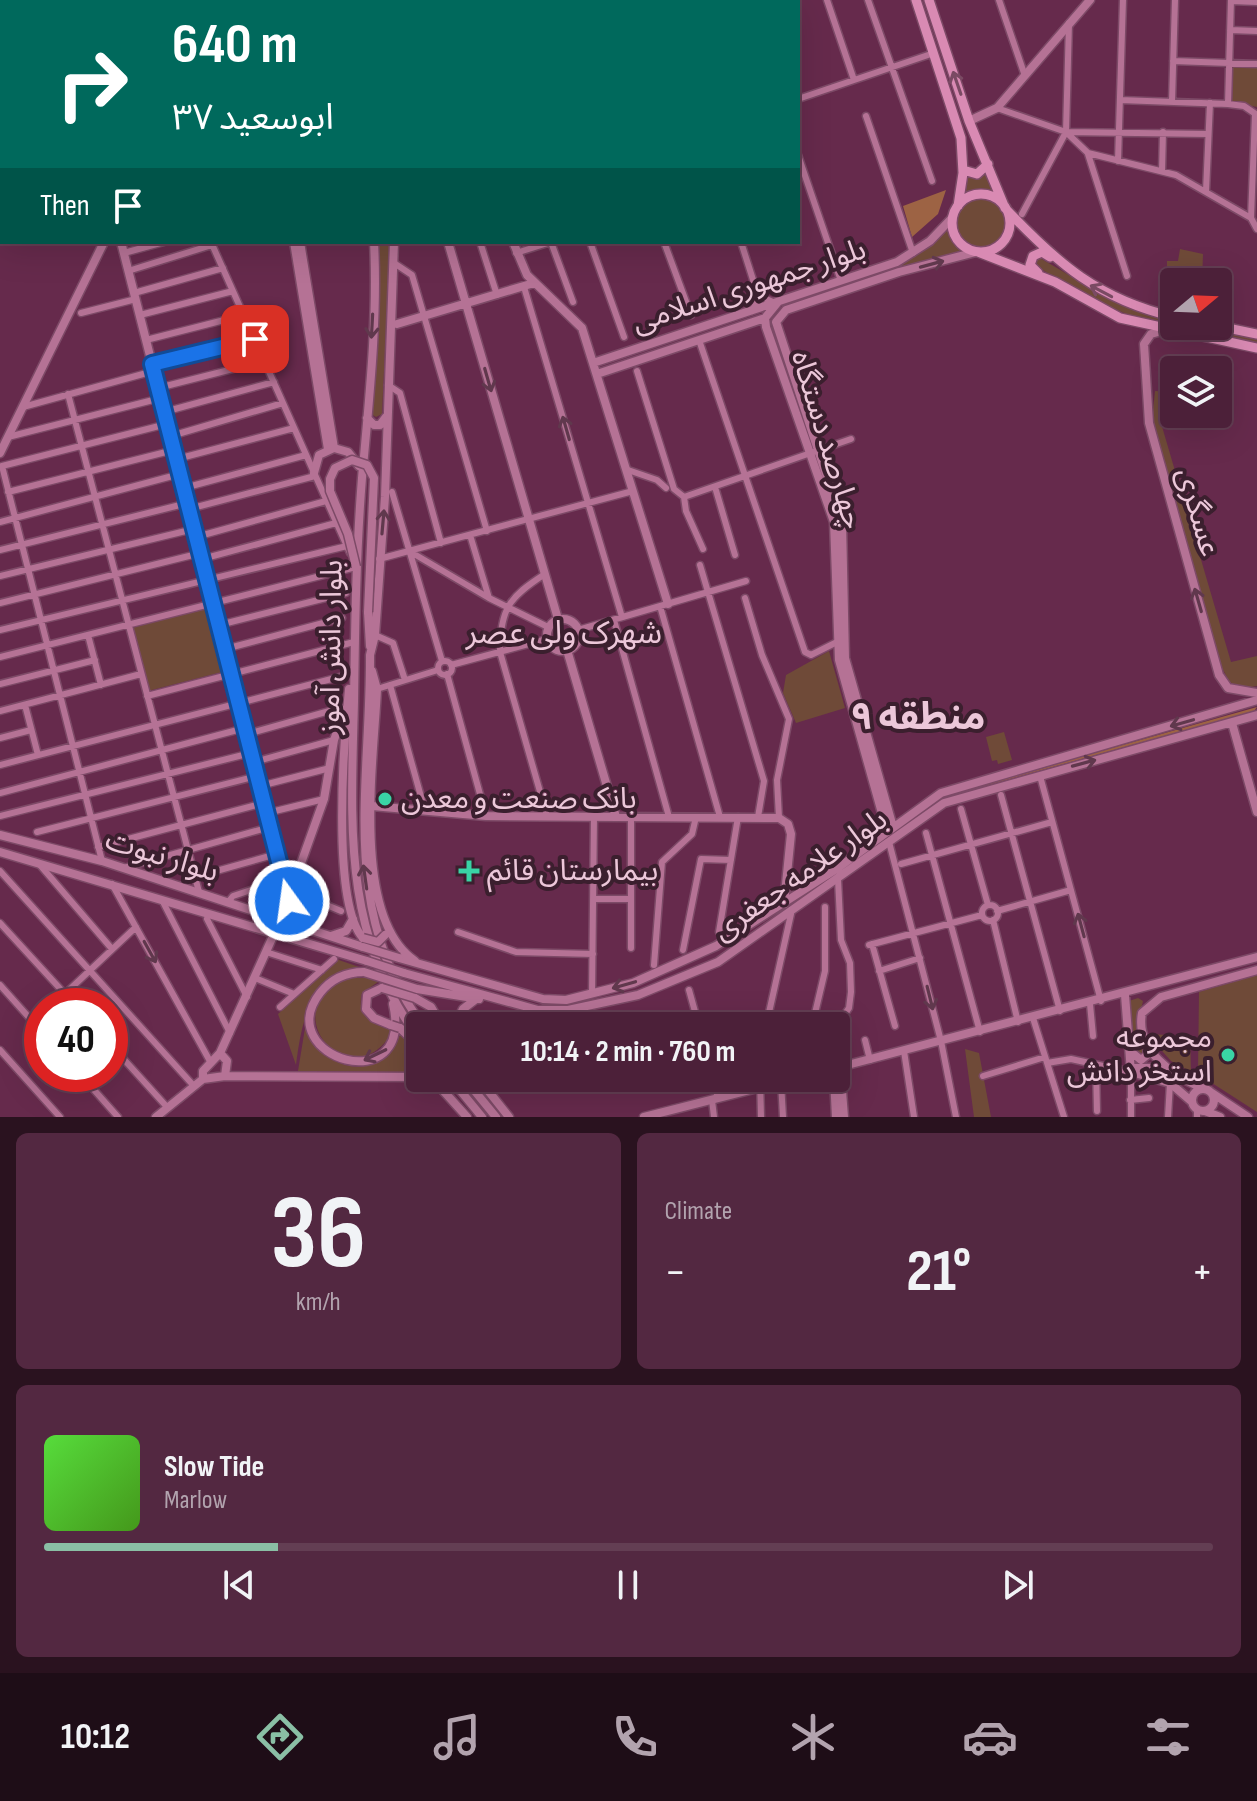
<!DOCTYPE html>
<meta charset="utf-8">
<style>
:root{--surface:#4c2039;--page:#532841;--text:#f1f3f6;--muted:#b2a3ae;--line:#633e53;--accent:#8abfa5}
body{margin:0;font-family:"Sofia Sans Condensed","Noto Sans Arabic",sans-serif;background:var(--page);color:var(--text);height:100vh;display:flex;flex-direction:column;font-size:30px;white-space:nowrap}
*{box-sizing:border-box;margin:0}
p{font-size:26px;color:var(--muted)}
.icon{flex:none;width:44px;height:44px;fill:none;stroke:currentColor;stroke-width:2;stroke-linecap:round;stroke-linejoin:round}
.map{position:relative;height:1117px;overflow:hidden}
.details{display:flex;flex-direction:column;gap:16px;padding:16px;background:#2a121f;flex:1}
.details>*{flex:none}
.guide{position:absolute;left:0px;top:0px;width:800px;height:244px;box-shadow:0 8px 32px #0002,0 0 0 2px var(--line);background:#00695c;color:#fff;overflow:hidden}
.needle{width:52px;rotate:71deg}
.controls{position:absolute;left:1160px;top:268px;display:grid;gap:16px}
.controls a{display:grid;place-items:center;width:72px;height:72px;border-radius:8px;background:var(--surface);box-shadow:0 8px 32px #0002,0 0 0 2px var(--line);font-size:40px}
.speed{position:absolute;left:24px;top:988px;display:flex;gap:16px;font-size:40px;font-weight:700;text-align:center}
.speed>*{display:grid;place-content:center;width:104px;height:104px;border-radius:50%;background:var(--surface);box-shadow:0 8px 32px #0002,0 0 0 2px var(--line);line-height:1}
.speed .limit{border:12px solid #d22;background:#fff;color:#111}
.pin{position:absolute;display:grid;place-items:center;width:68px;height:68px;color:#fff;margin:-34px;border-radius:16px;box-shadow:0 4px 12px #0006}
.me{position:absolute;width:88px;margin:-44px;rotate:346deg;stroke-linejoin:round;filter:drop-shadow(0 0 6px #0008)}
.turn{display:flex;align-items:center;gap:28px;height:168px;padding:0 40px;font-size:36px}
.turn .icon{width:104px;height:104px;stroke-width:2.5}
.turn b{display:block;font-size:56px;line-height:68px}
.then{display:flex;align-items:center;height:76px;padding:0 40px;background:#0003;gap:16px;font-size:30px}
.big{font-size:60px;font-weight:700;line-height:1.1}
.details .card{flex:1;display:flex;flex-direction:column;justify-content:center;gap:12px;min-width:0;padding:0 28px;border-radius:12px;background:var(--page)}
.details .dial{align-items:center;gap:0}
.dial b{font-size:104px;line-height:1}
.song{display:flex;align-items:center;gap:24px}
.cover{width:96px;height:96px;border-radius:12px;background:linear-gradient(135deg,hsl(110 70% 55%),hsl(100 70% 35%))}
.played{height:8px;border-radius:4px;background:linear-gradient(90deg,var(--accent) 20%,var(--line) 20%)}
.keys{display:flex;justify-content:space-around;direction:ltr}
.heat{display:flex;justify-content:space-between;align-items:center;font-size:44px;direction:ltr}
.details .tiles{flex:1;display:grid;gap:16px;grid-template-columns:1fr 1fr}
.card:last-child{grid-column:span 2}
.trip{position:absolute;left:406px;top:1012px;width:444px;height:80px;border-radius:8px;background:var(--surface);box-shadow:0 8px 32px #0002,0 0 0 2px var(--line);font-weight:700;line-height:80px;text-align:center}
.tabs{display:flex;height:128px;justify-content:space-around;align-items:center;background:#1e0d17;color:var(--muted)}
.tabs .icon{width:56px;height:56px}
.tabs .on{color:var(--accent)}
.tabs b{font-size:36px;color:var(--text)}
.map>svg:first-child{display:block}
</style>
<div class="map">
<svg width="1257" height="1117" viewBox="0 0 1257 1117">
<rect width="100%" height="100%" fill="#662a4c"/>
<path fill="#6f4a38" d="M1233,67L1257,68V107L1232,102Z
M987,169L995,194L976,192L961,200L965,174Z
M957 223a24 24 0 1 1 48 0a24 24 0 1 1-48 0Z
M949,224L957,244L969,251L774,308L898,265Z
M378,242H390L382,414L376,417L371,414Z
M1180,249L1203,254L1202,282H1174V288L1167,284V261H1178Z
M1040,258L1113,301L1174,322V326H1200L1257,338V345L1131,316L1083,295L1038,267L1034,262Z
M1155,391L1169,392L1161,423L1231,662L1257,656V686L1239,689L1229,681L1222,668L1152,420Z
M209,607L226,671L148,691L132,628Z
M829,651L845,708L796,723L783,693L786,675Z
M1004,732L1012,760L998,764L997,760L992,761L986,737Z
M336,959L359,967C309,981 302,1019 296,1065L278,1014Z
M1257,975V1112L1198,1074L1199,992Z
M349,978H368L378,982L362,993C356,1017 373,1024 393,1031C351,1104 269,1007 349,978Z
M1138,998L1143,1001L1138,1023L1144,1050L1140,1055L1132,1046L1129,1001Z
M306,1022C319,1072 379,1085 400,1035L406,1036L420,1054V1072L298,1071Z
M1147,1034L1190,1036L1191,1072L1171,1061Z
M965,1049L979,1053L991,1117H974Z"/>
<path fill="#9d6344" d="M946,190L938,214L912,237L903,206Z
M1257,707L1254,711L938,799L963,790Z"/>
<g fill="none" stroke-linecap="round" stroke-linejoin="round">
<g stroke="#7d4a67" stroke-width="9">
<path id="street" d="M110,0L111,2
M181,0V2
M392,0V2
M542,0V2
M609,0V2
M745,0L746,2
M827,0L854,80
M868,0L932,181
M999,0L1025,76
M1231,1L1257,2
M229,2L240,0
M664,2V0
M1230,30L1257,31
M1173,61L1257,64
M798,99L934,53
M1120,100L1228,104L1244,106L1257,115
M1172,102L1175,0
M1228,104L1231,0
M997,108L1066,132L1208,134
M866,116L913,253
M1066,132L1088,153L1176,175L1251,218L1257,229
M1088,154L1127,276
M798,155L841,281
M1118,161L1123,0
M1162,171L1163,132
M1206,191L1210,103
M1022,214L1066,132L1069,23
M1251,218L1255,115
M211,242L350,553
M480,242L497,295
M551,242L573,302
M590,242L624,337
M664,242L691,315
M741,242L755,286
M124,253L164,242
M516,253L551,242
M394,263L412,275L487,531
M128,271L212,245
M524,287L622,617
M134,293L223,268
M752,311L756,303L755,286L764,298L775,303
M81,313L136,299
M140,315L233,291
M146,340L244,315
M699,340L805,652L811,655L839,641
M152,364L255,339
M637,371L674,489L684,497
M388,385L400,393L441,543
M158,388L264,361
M68,394L199,892
M23,407L154,371
M164,412L274,382
M171,436L283,403
M8,437L161,398
M177,459L294,428
M2,466L102,861
M2,466L167,424
M628,470L657,480L666,488
M715,487L735,555
M184,488L306,455
M8,492L174,450
M392,492L442,661
M684,497L851,439
M684,497L686,511L703,549
M189,509L315,476
M0,522L180,474
M470,535L489,598
M196,537L326,501
M0,550L188,503
M409,551L489,598L548,627
M202,559L336,523
M379,559L633,491
M700,565L764,781L758,817
M545,574C509,597 500,609 500,652L547,816
M0,576L194,529
M745,598L762,655L789,719L777,780L779,818
M0,603L201,553
M660,606L720,817
M614,620L669,817
M219,625L346,593
M0,630L347,546
M578,630L746,581
M88,635L101,685
M375,635L393,643L405,680
M225,649L342,618
M0,657L356,567L354,563
M438 668a7 7 0 1 1 14 0a7 7 0 1 1-14 0Z
M451,665L547,639
M447,674L486,816
M0,684L95,660
M390,685L425,811
M377,689L438,670
M147,696L354,642
M25,705L38,755
M0,711L141,674
M247,734L333,710
M0,738L31,730
M254,762L334,740
M0,765L343,676
M1040,776L1101,1001
M260,786L330,768
M0,793L245,728
M1001,795L1060,1011
M961,809L988,905
M267,813L324,799
M0,816L251,753
M631,817V948
M37,832L257,776
M926,833L980,1032
M889,842L941,1041L956,1117
M98,847L264,803
M901,864L1052,822
M40,865L112,949
M124,868L270,827
M0,871L193,1085
M195,877L277,854
M112,884L211,1063
M293,891L341,911
M593,899H631
M229,901L233,896L284,879
M163,902L230,1033
M982 913a8 8 0 1 1 16 0a8 8 0 1 1-16 0Z
M997,911L1071,890
M207,919L247,997
M993,920L1018,1022
M0,923L76,1006
M458,932L516,952L593,954
M719,932L738,817
M872,944L895,1026
M869,945L982,915
M683,950L701,859L731,860
M266,952L322,970
M654,965L662,862L692,834L696,817
M879,971L920,958
M255,978L294,994
M0,985L42,1032
M689,990L699,1026
M592,994L594,816
M1090,1004L1093,1036
M52,1006L136,927
M280,1007L334,959
M1033,1018L1064,1117
M766,1026L791,914
M812,1026L825,971V907
M836,1027L849,1008L851,992L850,963L841,940L838,879
M865,1040L870,1060
M110,1044L167,1107
M0,1050L60,1117
M904,1051L914,1117
M1047,1063L1071,1059L1131,1072V1117
M1096,1067L1097,1111
M80,1074L118,1117
M983,1076L1045,1057
M712,1078L718,1098
M760,1078L761,1117
M781,1082L783,1117
M712,1100L714,1117
M1130,1100L1149,1098
M1168,1117L1170,1083
M1197,1117V1110"/>
</g>
<g stroke="#7d4a67" stroke-width="11">
<path id="secondary" d="M255,0V2
M261,0V2
M345,0V2
M365,0V2
M463,0V2
M969,121L997,108L1090,0
M121,242L289,901
M294,242L328,449
M300,242L334,448
M374,242C378,320 369,400 362,478C356,553 355,628 354,702C351,825 342,936 420,1040
M394,242L385,497L375,635L370,655C371,787 338,910 423,1026
M448,242L558,619
M513,242L527,275L582,328L668,604
M778,302L765,318L766,327L834,522L839,660L887,831
M397,324L534,283
M1165,330L1151,334L1144,344L1149,423L1219,675L1228,688L1257,693
M593,363L897,262L930,241L952,218
M597,374L765,318
M367,418L374,425H380L386,417
M0,453L104,242
M314,473L319,455L334,448L348,452L359,466
M368,612L370,646
M547 635a16 16 0 1 1 32 0a16 16 0 1 1-32 0Z
M567,650L616,817
M372,671L377,689C374,758 350,917 415,961
M349,689C344,738 331,903 363,938
M1232,723L1257,812
M372,806L486,816L779,818L788,824L791,834L784,904
M893,827L845,658L842,523L776,322L786,310L899,272L976,252
M0,835L102,861L363,947
M0,852L367,961
M281,919L324,799L334,740L345,709
M331,936L346,931L353,919
M399,958L543,999L566,1000L633,983L716,946L835,870L941,793L1257,700
M364,972C347,972 331,979 320,993C270,1058 415,1102 393,1004
M404,973L538,1010H568L638,995L718,962L944,803L1257,715
M382,988L367,995L366,1009L374,1018L391,1025
M417,989L479,999
M1125,995L1131,1072L1170,1083L1191,1101
M415,998L431,1007L442,1026
M455,1026L463,1009L476,999
M522,1026L544,1012
M400,1028L420,1047
M1130,1051L1141,1060L1147,1055L1148,1048
M220,1053L274,934
M220,1053L227,1061L225,1076L203,1079V1071Z
M836,1068L1257,957
M1131,1068H1167
M836,1069L841,1078L844,1117
M225,1076L420,1077
M422,1078L439,1086L467,1117
M450,1078L482,1117
M464,1078L496,1117
M478,1078L509,1117
M834,1078L836,1117
M1202,1088C1172,1075 1135,1050 1142,1013L1161,997L1257,970
M1192 1100a11 11 0 1 1 22 0a11 11 0 1 1-22 0Z
M1212,1093L1248,1117
M1205,1111L1220,1117
M156,1117L203,1079
M644,1117L797,1078"/>
</g>
<g stroke="#7d4a67" stroke-width="12">
<path id="primary" d="M916,0L961,138L963,173L958,206
M929,0L969,121L1005,208
M963,170L977,174L988,164
M952 223a29 29 0 1 1 58 0a29 29 0 1 1-58 0Z
M1006,209C1058,264 1098,299 1174,317
M978,252L1055,282L1120,318L1257,348
M1038,273L1030,265L1033,256L1042,252L1050,257
M1218,326L1257,334"/>
</g>
<use href="#street" stroke="#b57295" stroke-width="6"/>
<use href="#secondary" stroke="#b57295" stroke-width="8"/>
<use href="#primary" stroke="#d98ab3" stroke-width="9"/>
<g stroke="#7d4a67" stroke-width="11" stroke-linecap="butt">
<path id="secondary-bridge" d="M356,567L348,534L330,491V479L335,468L352,460L367,465L374,478L368,612
M363,938L378,942L385,935
M363,947L399,958
M367,961L404,973
M364,972L417,989
M382,988L415,998
M391,1025L400,1028"/>
</g>
<use href="#secondary-bridge" stroke="#b57295" stroke-width="8"/>
</g>
<defs><path id="oneway-shaft" d="M-6 0H5M1.5-3L5.5 0L1.5 3" fill="none" stroke-width="1.6" stroke-linecap="round" stroke-linejoin="round" transform="scale(2)"/></defs>
<g stroke="#7a4a63">
<use href="#oneway-shaft" transform="translate(957 83) rotate(-109)"/>
<use href="#oneway-shaft" transform="translate(1101 291) rotate(-152)"/>
</g>
<g stroke="#60384d">
<use href="#oneway-shaft" transform="translate(932 264) rotate(-15)"/>
<use href="#oneway-shaft" transform="translate(372 326) rotate(93)"/>
<use href="#oneway-shaft" transform="translate(488 380) rotate(74)"/>
<use href="#oneway-shaft" transform="translate(566 428) rotate(-106)"/>
<use href="#oneway-shaft" transform="translate(383 522) rotate(-85)"/>
<use href="#oneway-shaft" transform="translate(1198 600) rotate(-106)"/>
<use href="#oneway-shaft" transform="translate(1182 723) rotate(164)"/>
<use href="#oneway-shaft" transform="translate(1084 763) rotate(-15)"/>
<use href="#oneway-shaft" transform="translate(365 877) rotate(-98)"/>
<use href="#oneway-shaft" transform="translate(1081 925) rotate(-105)"/>
<use href="#oneway-shaft" transform="translate(150 952) rotate(61)"/>
<use href="#oneway-shaft" transform="translate(624 985) rotate(164)"/>
<use href="#oneway-shaft" transform="translate(930 998) rotate(76)"/>
<use href="#oneway-shaft" transform="translate(375 1055) rotate(154)"/>
</g>
<g fill="none" stroke-linecap="round" stroke-linejoin="round">
<g stroke="#114b97" stroke-width="20">
<path id="route" d="M255,339L152,364L289,901"/>
</g>
<use href="#route" stroke="#1a73e8" stroke-width="14"/>
</g>
<g fill="#39d4a5" stroke="#3b1f2e" stroke-width="3">
<circle cx="385" cy="799" r="8"/>
<path d="M465 859h8v8h8v8h-8v8h-8v-8h-8v-8h8z"/>
<circle cx="1228" cy="1055" r="8"/>
</g>
<g text-anchor="middle" dominant-baseline="central" stroke-width="8" stroke-linejoin="round" paint-order="stroke">
<g font-size="30" fill="#ecc7d9" stroke="#3b1f2e">
<text transform="translate(749 286) rotate(-18)">بلوار جمهوری اسلامی</text>
<text transform="translate(827 440) rotate(73)">چهارصد دستگاه</text>
<text transform="translate(1198 512) rotate(74)">عسگری</text>
<text transform="translate(331 647) rotate(-89)">بلوار دانش آموز</text>
<text transform="translate(162 856) rotate(17)">بلوار نبوت</text>
<text transform="translate(800 875) rotate(-35)">بلوار علامه جعفری</text>
</g>
<g font-size="30" fill="#ecc7d9" stroke="#3b1f2e" text-anchor="start">
<text x="401" y="799">بانک صنعت و معدن</text>
<text x="487" y="871">بیمارستان قائم</text>
<text x="1212" y="1038" text-anchor="end">مجموعه<tspan x="1212" dy="34">استخر دانش</tspan></text>
</g>
<g font-size="32" fill="#ecc7d9" stroke="#3b1f2e">
<text x="564" y="633">شهرک ولی عصر</text>
</g>
<g font-size="38" font-weight="bold" fill="#ecc7d9" stroke="#3b1f2e">
<text x="918" y="717">منطقه ۹</text>
</g>
</g>
</svg>
<div class="controls">
<a><svg class="needle" viewBox="-14 -14 28 28"><path d="M0-13l5 13h-10z" fill="#e53935"/><path d="M0 13l5-13h-10z" fill="#b2a3ae"/></svg></a>
<a><svg class="icon" aria-label="layers" viewBox="0 0 24 24"><path d="M12 4l9 5-9 5-9-5zM3 14l9 5 9-5"/></svg></a>
</div>
<div class="speed"><div class="limit">40</div></div>
<div class="pin" style="left:255px;top:339px;background:#d93025"><svg class="icon" aria-label="arrive" viewBox="0 0 24 24"><path d="M6 21V4h12l-3 4 3 4H6"/></svg></div>
<svg class="me" style="left:289px;top:901px" viewBox="-20 -20 40 40"><circle r="17" fill="#1a73e8" stroke="#fff" stroke-width="3"/><path d="M0-11L8 9 0 5-8 9z" fill="#fff"/></svg>
<div class="trip">10:14 · 2 min · 760 m</div>
<div class="guide">
<div class="turn"><svg class="icon" aria-label="right" viewBox="0 0 24 24"><path d="M7 20v-9h11M14 6l5 5-5 5"/></svg><div><b>640 m</b>ابوسعید ۳۷</div></div>
<div class="then">Then<svg class="icon" aria-label="arrive" viewBox="0 0 24 24"><path d="M6 21V4h12l-3 4 3 4H6"/></svg></div>
</div>
</div>
<section class="details">
<div class="tiles">
<div class="card dial"><b>36</b><p>km/h</p></div>
<div class="card"><p>Climate</p>
<div class="heat"><a>−</a><b class="big">21°</b><a>+</a></div>
</div>
<div class="card">
<div class="song"><i class="cover"></i><div><b>Slow Tide</b><p>Marlow</p></div></div>
<div class="played"></div>
<div class="keys"><svg class="icon" aria-label="previous" viewBox="0 0 24 24"><path d="M18 5L8 12l10 7zM5 5v14"/></svg><svg class="icon" aria-label="pause" viewBox="0 0 24 24"><path d="M8 5v14M16 5v14"/></svg><svg class="icon" aria-label="next" viewBox="0 0 24 24"><path d="M6 5l10 7-10 7zM19 5v14"/></svg></div>
</div>
</div>
</section>
<nav class="tabs">
<b>10:12</b>
<svg class="icon on" aria-label="directions" viewBox="0 0 24 24"><path d="M12 3l9 9-9 9-9-9zM9 14v-3h6M13 9l2 2-2 2"/></svg>
<svg class="icon" aria-label="music" viewBox="0 0 24 24"><path d="M9 18V5l10-2v13"/><circle cx="6" cy="18" r="3"/><circle cx="16" cy="16" r="3"/></svg>
<svg class="icon" aria-label="phone" viewBox="0 0 24 24"><path d="M5 4h4l2 5-3 2q2 4 5 5l2-3 5 2v4C11 20 4 13 5 4z"/></svg>
<svg class="icon" aria-label="climate" viewBox="0 0 24 24"><path d="M12 3v18M4 7l16 10M4 17L20 7"/></svg>
<svg class="icon" aria-label="car" viewBox="0 0 24 24"><path d="M5 17H2v-5l4-1 3-4h7l3 4 3 1v5h-3M9 17h6M6 11h13"/><circle cx="7" cy="17" r="2"/><circle cx="17" cy="17" r="2"/></svg>
<svg class="icon" aria-label="filters" viewBox="0 0 24 24"><path d="M4 7h16M4 17h16"/><circle cx="9" cy="7" r="2"/><circle cx="15" cy="17" r="2"/></svg>
</nav>
